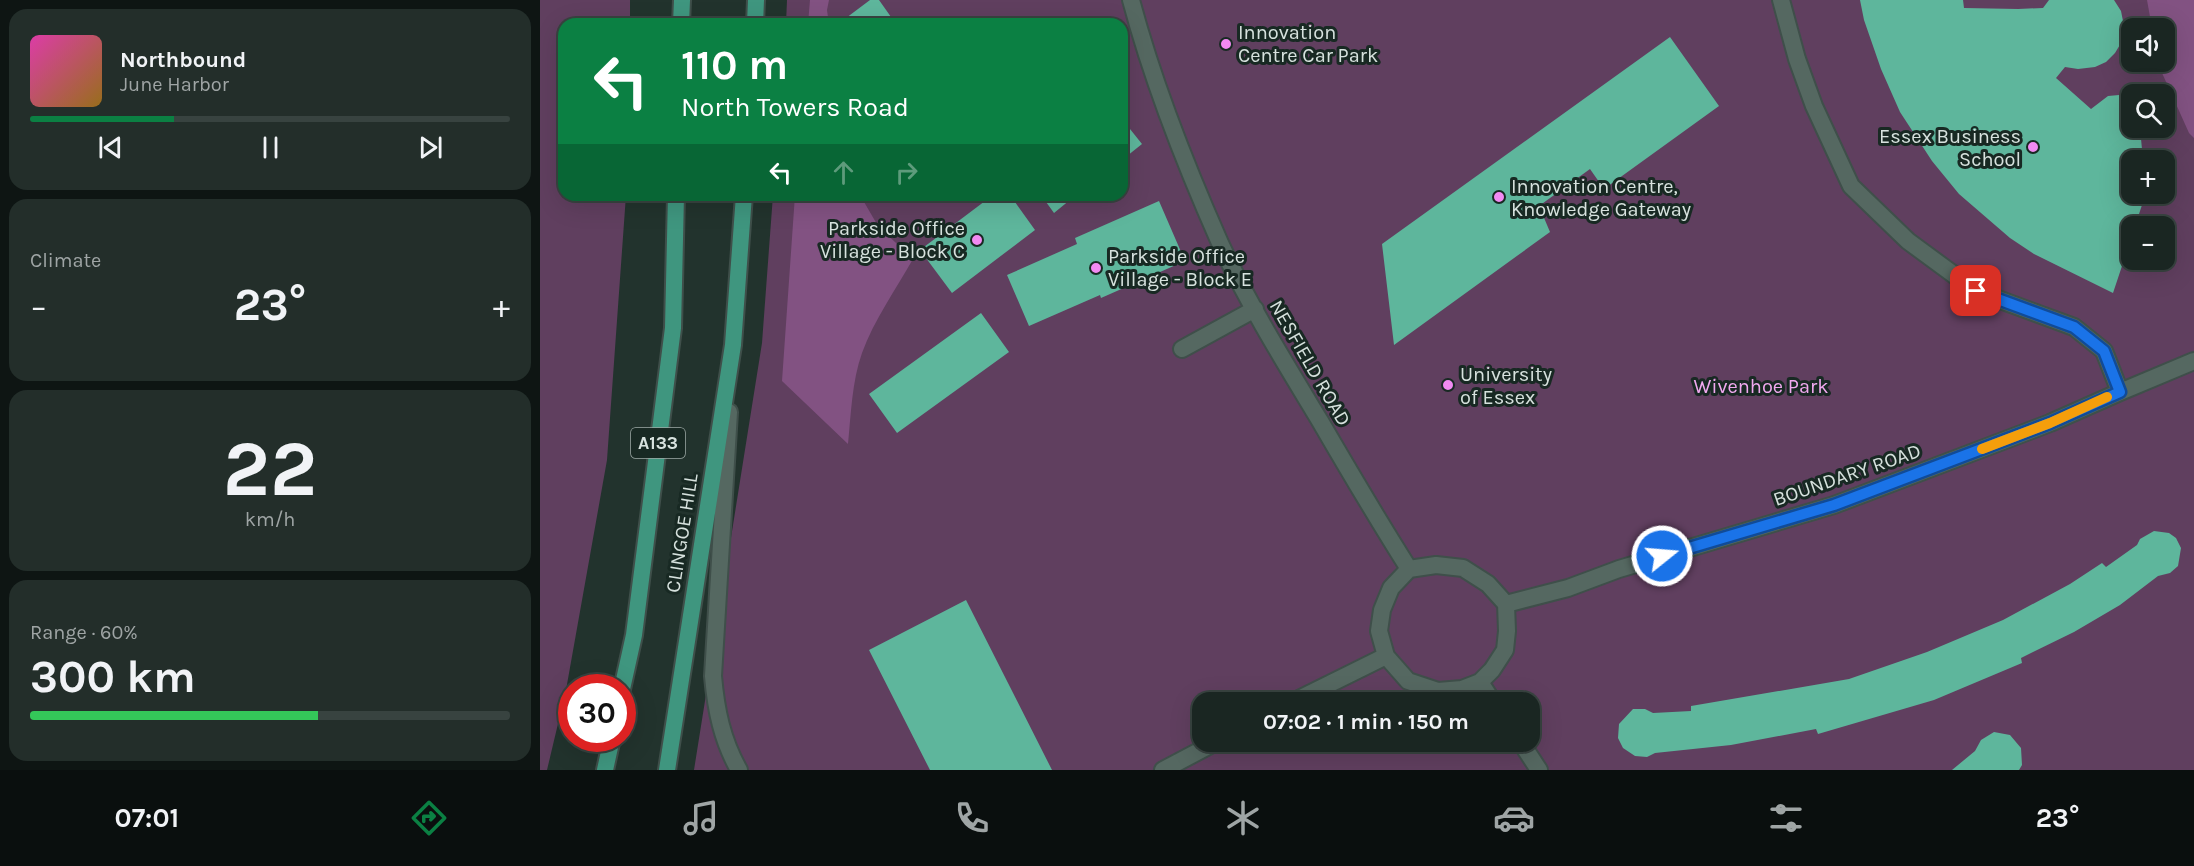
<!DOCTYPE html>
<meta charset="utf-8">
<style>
:root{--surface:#1a2622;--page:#232e2a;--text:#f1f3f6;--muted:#9fa5a5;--line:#384340;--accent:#0b8043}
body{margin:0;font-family:Karla,sans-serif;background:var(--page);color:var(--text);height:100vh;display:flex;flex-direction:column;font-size:22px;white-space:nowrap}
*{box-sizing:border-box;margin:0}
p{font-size:20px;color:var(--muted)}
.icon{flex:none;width:33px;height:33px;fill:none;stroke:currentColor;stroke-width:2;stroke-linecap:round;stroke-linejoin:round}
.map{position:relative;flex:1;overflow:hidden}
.panel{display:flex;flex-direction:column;gap:9px;padding:9px;background:#0e1513;width:540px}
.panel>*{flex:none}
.hud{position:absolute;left:18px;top:18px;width:570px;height:183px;border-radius:18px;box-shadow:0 6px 24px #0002,0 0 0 2px var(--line);background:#0b8043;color:#fff;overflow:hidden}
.controls{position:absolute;left:1581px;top:18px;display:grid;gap:12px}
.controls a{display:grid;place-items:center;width:54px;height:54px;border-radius:12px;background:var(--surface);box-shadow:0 6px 24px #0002,0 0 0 2px var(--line);font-size:30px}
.speed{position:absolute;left:18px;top:674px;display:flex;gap:12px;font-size:30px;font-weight:700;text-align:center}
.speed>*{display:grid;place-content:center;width:78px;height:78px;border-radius:50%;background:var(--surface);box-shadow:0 6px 24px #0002,0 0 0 2px var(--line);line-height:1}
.speed .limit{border:9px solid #d22;background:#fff;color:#111}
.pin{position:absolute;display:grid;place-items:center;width:51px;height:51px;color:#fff;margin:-26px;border-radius:12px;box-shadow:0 3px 9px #0006}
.me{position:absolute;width:66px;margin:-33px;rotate:73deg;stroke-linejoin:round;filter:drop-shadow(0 0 4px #0008)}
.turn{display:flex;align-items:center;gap:21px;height:126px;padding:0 24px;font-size:27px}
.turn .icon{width:78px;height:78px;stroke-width:2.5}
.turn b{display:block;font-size:42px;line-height:51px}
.lanes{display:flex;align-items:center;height:57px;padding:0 24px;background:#0003;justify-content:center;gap:30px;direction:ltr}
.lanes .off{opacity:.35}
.big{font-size:45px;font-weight:700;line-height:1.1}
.panel .tile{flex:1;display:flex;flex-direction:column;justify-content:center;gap:9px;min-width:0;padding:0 21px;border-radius:18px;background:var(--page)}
.panel .dial{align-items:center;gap:0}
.dial b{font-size:78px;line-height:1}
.song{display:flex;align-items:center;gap:18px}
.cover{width:72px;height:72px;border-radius:9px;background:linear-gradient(135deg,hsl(320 70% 55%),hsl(40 70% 35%))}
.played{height:6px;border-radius:3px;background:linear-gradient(90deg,var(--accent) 30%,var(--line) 30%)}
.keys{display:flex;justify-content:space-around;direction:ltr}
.heat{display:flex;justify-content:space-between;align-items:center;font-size:33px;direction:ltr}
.charge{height:9px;border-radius:4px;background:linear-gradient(90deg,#34c759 60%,var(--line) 0)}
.trip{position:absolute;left:652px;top:692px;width:348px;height:60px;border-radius:18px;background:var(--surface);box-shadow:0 6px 24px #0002,0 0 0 2px var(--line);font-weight:700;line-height:60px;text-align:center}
.dock{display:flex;height:96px;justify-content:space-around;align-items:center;background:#0a0f0e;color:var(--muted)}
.dock .icon{width:42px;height:42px}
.dock .on{color:var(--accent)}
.dock b{font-size:27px;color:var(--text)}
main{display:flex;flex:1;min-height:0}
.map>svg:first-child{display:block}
</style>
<main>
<section class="panel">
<div class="tile">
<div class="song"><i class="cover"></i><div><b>Northbound</b><p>June Harbor</p></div></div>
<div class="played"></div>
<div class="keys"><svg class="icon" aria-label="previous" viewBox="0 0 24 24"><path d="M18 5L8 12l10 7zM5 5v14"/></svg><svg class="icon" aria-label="pause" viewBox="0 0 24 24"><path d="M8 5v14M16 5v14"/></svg><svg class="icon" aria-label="next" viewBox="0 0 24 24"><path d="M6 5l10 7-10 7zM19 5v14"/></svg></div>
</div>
<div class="tile"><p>Climate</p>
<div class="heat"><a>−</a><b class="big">23°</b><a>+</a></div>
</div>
<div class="tile dial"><b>22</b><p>km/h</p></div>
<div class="tile"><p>Range · 60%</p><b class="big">300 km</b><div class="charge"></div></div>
</section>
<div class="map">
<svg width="1654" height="770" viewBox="0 0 1654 770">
<rect width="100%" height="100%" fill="#22332d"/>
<path fill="#603f5f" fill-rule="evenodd" d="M0,0H90V24H24V195H86L67,460L26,690L7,770H0Z
M247,0H1654V770H154L222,343L233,195H582V24H246ZM1592,28H1624V62H1592ZM1592,94H1624V128H1592ZM1592,160H1624V194H1592ZM1592,226H1624V260H1592ZM663,702H990V741H663Z"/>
<path fill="#825282" d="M270,0H289L287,10L289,24H268Z
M1607,0H1654V138L1649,133L1618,64V62H1624V28H1612Z
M255,195H320L338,226L373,259C356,289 334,320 322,353C312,381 311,414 308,444L242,381Z"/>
<path fill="#5eb69c" d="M330,0H339L356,24H298Z
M1320,0H1423L1424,8L1478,9L1503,8L1509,0H1574L1581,11L1584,26L1581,43L1575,53L1566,62L1555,67L1538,69L1525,67L1516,78L1551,109L1568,96L1579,95L1592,100V128H1600L1603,160H1592V194H1605V196L1595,226H1592V236L1573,293L1494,254L1470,238L1419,194L1392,161L1360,112L1341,69L1324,20Z
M1130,37L1179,106L1064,189L1050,169L999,206L1010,232L854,345L842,244Z
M582,119L602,144L582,160Z
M453,195H470L495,230L412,293L380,250Z
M501,195H536L514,213Z
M619,201L645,261L561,298L560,295L489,326L467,275L537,244L535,238Z
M441,313L469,352L357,433L329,394Z
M1614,531L1629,533L1636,538L1641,548L1638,566L1630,573L1618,576L1580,605L1534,632L1481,658L1482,663L1394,700L1278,734L1276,729L1191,745L1115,753L1107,757L1095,756L1083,748L1078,738L1079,724L1093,709H1105L1113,713L1151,711V706L1309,679L1387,652L1463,620L1530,584L1562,563L1566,567L1597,545L1600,539Z
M426,600L512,770H390L329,650Z
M1454,732L1470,735L1481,748L1482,765L1479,770H1412L1435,751L1441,740Z"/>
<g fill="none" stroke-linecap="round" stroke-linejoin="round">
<g stroke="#3f4f4a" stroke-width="20">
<path id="minor" d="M591,0C613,83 645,164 680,243C709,305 745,363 780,421C809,471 838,520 869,569
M1241,0L1257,59L1274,106L1311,186L1368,241L1436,291L1534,327L1564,351L1580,392
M642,349L715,309
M189,412L173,676C176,710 182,740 199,770
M896,565L923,568L948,584L966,604L967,631L965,650L952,670L940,682L922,689L898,691L868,681L846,656L839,631L842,610L851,588L869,569Z
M966,604L1028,588L1079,569L1294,505L1510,423L1580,392L1654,361
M940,682L953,702
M753,702L846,656
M980,741L999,770
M623,770L678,741"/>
</g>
<g stroke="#3f4f4a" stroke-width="20">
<path id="primary" d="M141,24L142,0
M215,24L216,0
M82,689L94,635L133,328L136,195
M65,770L72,738
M127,770L193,345L204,195"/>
</g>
<use href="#minor" stroke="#556861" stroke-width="16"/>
<use href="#primary" stroke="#3f967f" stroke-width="16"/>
</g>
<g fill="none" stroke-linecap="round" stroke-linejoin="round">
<g stroke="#114b97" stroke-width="15">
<path id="route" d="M1122,556L1294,505L1510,423L1580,392L1564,351L1534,327L1436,291"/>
</g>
<use href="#route" stroke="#1a73e8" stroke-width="10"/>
<path stroke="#f59e0b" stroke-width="10" d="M1442,449L1510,423L1567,397"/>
</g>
<g fill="#f28af2" stroke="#182923" stroke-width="2">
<circle cx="686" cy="44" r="6"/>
<circle cx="1493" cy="147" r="6"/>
<circle cx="959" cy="197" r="6"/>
<circle cx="437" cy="240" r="6"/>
<circle cx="556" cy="268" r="6"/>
<circle cx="908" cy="385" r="6"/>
</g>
<g text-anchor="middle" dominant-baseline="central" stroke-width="6" stroke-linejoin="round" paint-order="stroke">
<rect fill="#182923" stroke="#9eaaa6" stroke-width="1.5" x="91" y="428" width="54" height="30" rx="4.5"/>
<g font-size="18" font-weight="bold" fill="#d7e2de">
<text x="118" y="443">A133</text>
</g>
<g font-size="20" fill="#d7e2de" stroke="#182923" text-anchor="start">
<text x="698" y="32">Innovation<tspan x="698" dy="23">Centre Car Park</tspan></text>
<text x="1481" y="136" text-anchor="end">Essex Business<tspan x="1481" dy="23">School</tspan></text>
<text x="971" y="186">Innovation Centre,<tspan x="971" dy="23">Knowledge Gateway</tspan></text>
<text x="425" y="228" text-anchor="end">Parkside Office<tspan x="425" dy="23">Village - Block C</tspan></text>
<text x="568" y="256">Parkside Office<tspan x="568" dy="23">Village - Block E</tspan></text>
<text x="920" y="374">University<tspan x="920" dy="23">of Essex</tspan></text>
</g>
<g font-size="20" fill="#d7e2de" stroke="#182923">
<text transform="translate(770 363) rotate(60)">NESFIELD ROAD</text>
<text transform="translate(1307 475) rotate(-19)">BOUNDARY ROAD</text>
<text transform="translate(142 533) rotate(-81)">CLINGOE HILL</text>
</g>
<g font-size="20" fill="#f1a9f0" stroke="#182923">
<text x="1221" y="386">Wivenhoe Park</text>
</g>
</g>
</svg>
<div class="controls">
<a><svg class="icon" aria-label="sound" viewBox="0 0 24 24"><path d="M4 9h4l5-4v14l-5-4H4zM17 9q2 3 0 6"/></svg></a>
<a><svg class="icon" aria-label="search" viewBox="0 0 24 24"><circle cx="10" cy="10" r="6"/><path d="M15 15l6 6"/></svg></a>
<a>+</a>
<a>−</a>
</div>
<div class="speed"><div class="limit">30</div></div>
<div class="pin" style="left:1436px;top:291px;background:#d93025"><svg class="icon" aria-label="arrive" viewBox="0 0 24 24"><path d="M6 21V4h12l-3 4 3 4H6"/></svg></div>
<svg class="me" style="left:1122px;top:556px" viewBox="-20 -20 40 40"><circle r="17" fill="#1a73e8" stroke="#fff" stroke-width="3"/><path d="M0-11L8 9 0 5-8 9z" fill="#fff"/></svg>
<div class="trip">07:02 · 1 min · 150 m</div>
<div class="hud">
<div class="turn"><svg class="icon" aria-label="left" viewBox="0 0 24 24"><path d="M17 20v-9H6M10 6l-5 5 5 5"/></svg><div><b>110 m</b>North Towers Road</div></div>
<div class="lanes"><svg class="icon" aria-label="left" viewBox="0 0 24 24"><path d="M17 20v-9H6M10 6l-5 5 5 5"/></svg><svg class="icon off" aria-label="ahead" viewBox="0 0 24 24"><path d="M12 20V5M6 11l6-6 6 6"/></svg><svg class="icon off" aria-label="right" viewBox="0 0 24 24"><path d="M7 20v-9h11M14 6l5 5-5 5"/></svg></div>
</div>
</div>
</main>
<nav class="dock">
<b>07:01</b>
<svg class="icon on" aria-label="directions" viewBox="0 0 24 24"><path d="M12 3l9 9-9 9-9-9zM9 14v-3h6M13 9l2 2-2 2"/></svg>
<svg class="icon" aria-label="music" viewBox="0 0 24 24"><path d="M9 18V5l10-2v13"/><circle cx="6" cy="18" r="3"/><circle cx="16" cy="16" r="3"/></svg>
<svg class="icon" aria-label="phone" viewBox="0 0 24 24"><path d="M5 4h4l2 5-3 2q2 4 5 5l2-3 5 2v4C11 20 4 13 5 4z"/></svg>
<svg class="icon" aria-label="climate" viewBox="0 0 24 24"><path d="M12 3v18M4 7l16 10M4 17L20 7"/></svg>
<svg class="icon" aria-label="car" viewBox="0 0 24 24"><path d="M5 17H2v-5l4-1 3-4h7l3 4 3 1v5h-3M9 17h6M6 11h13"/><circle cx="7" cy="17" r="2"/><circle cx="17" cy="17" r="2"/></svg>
<svg class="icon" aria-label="filters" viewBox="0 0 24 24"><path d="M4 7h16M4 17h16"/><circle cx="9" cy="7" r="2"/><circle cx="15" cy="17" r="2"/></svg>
<b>23°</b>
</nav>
